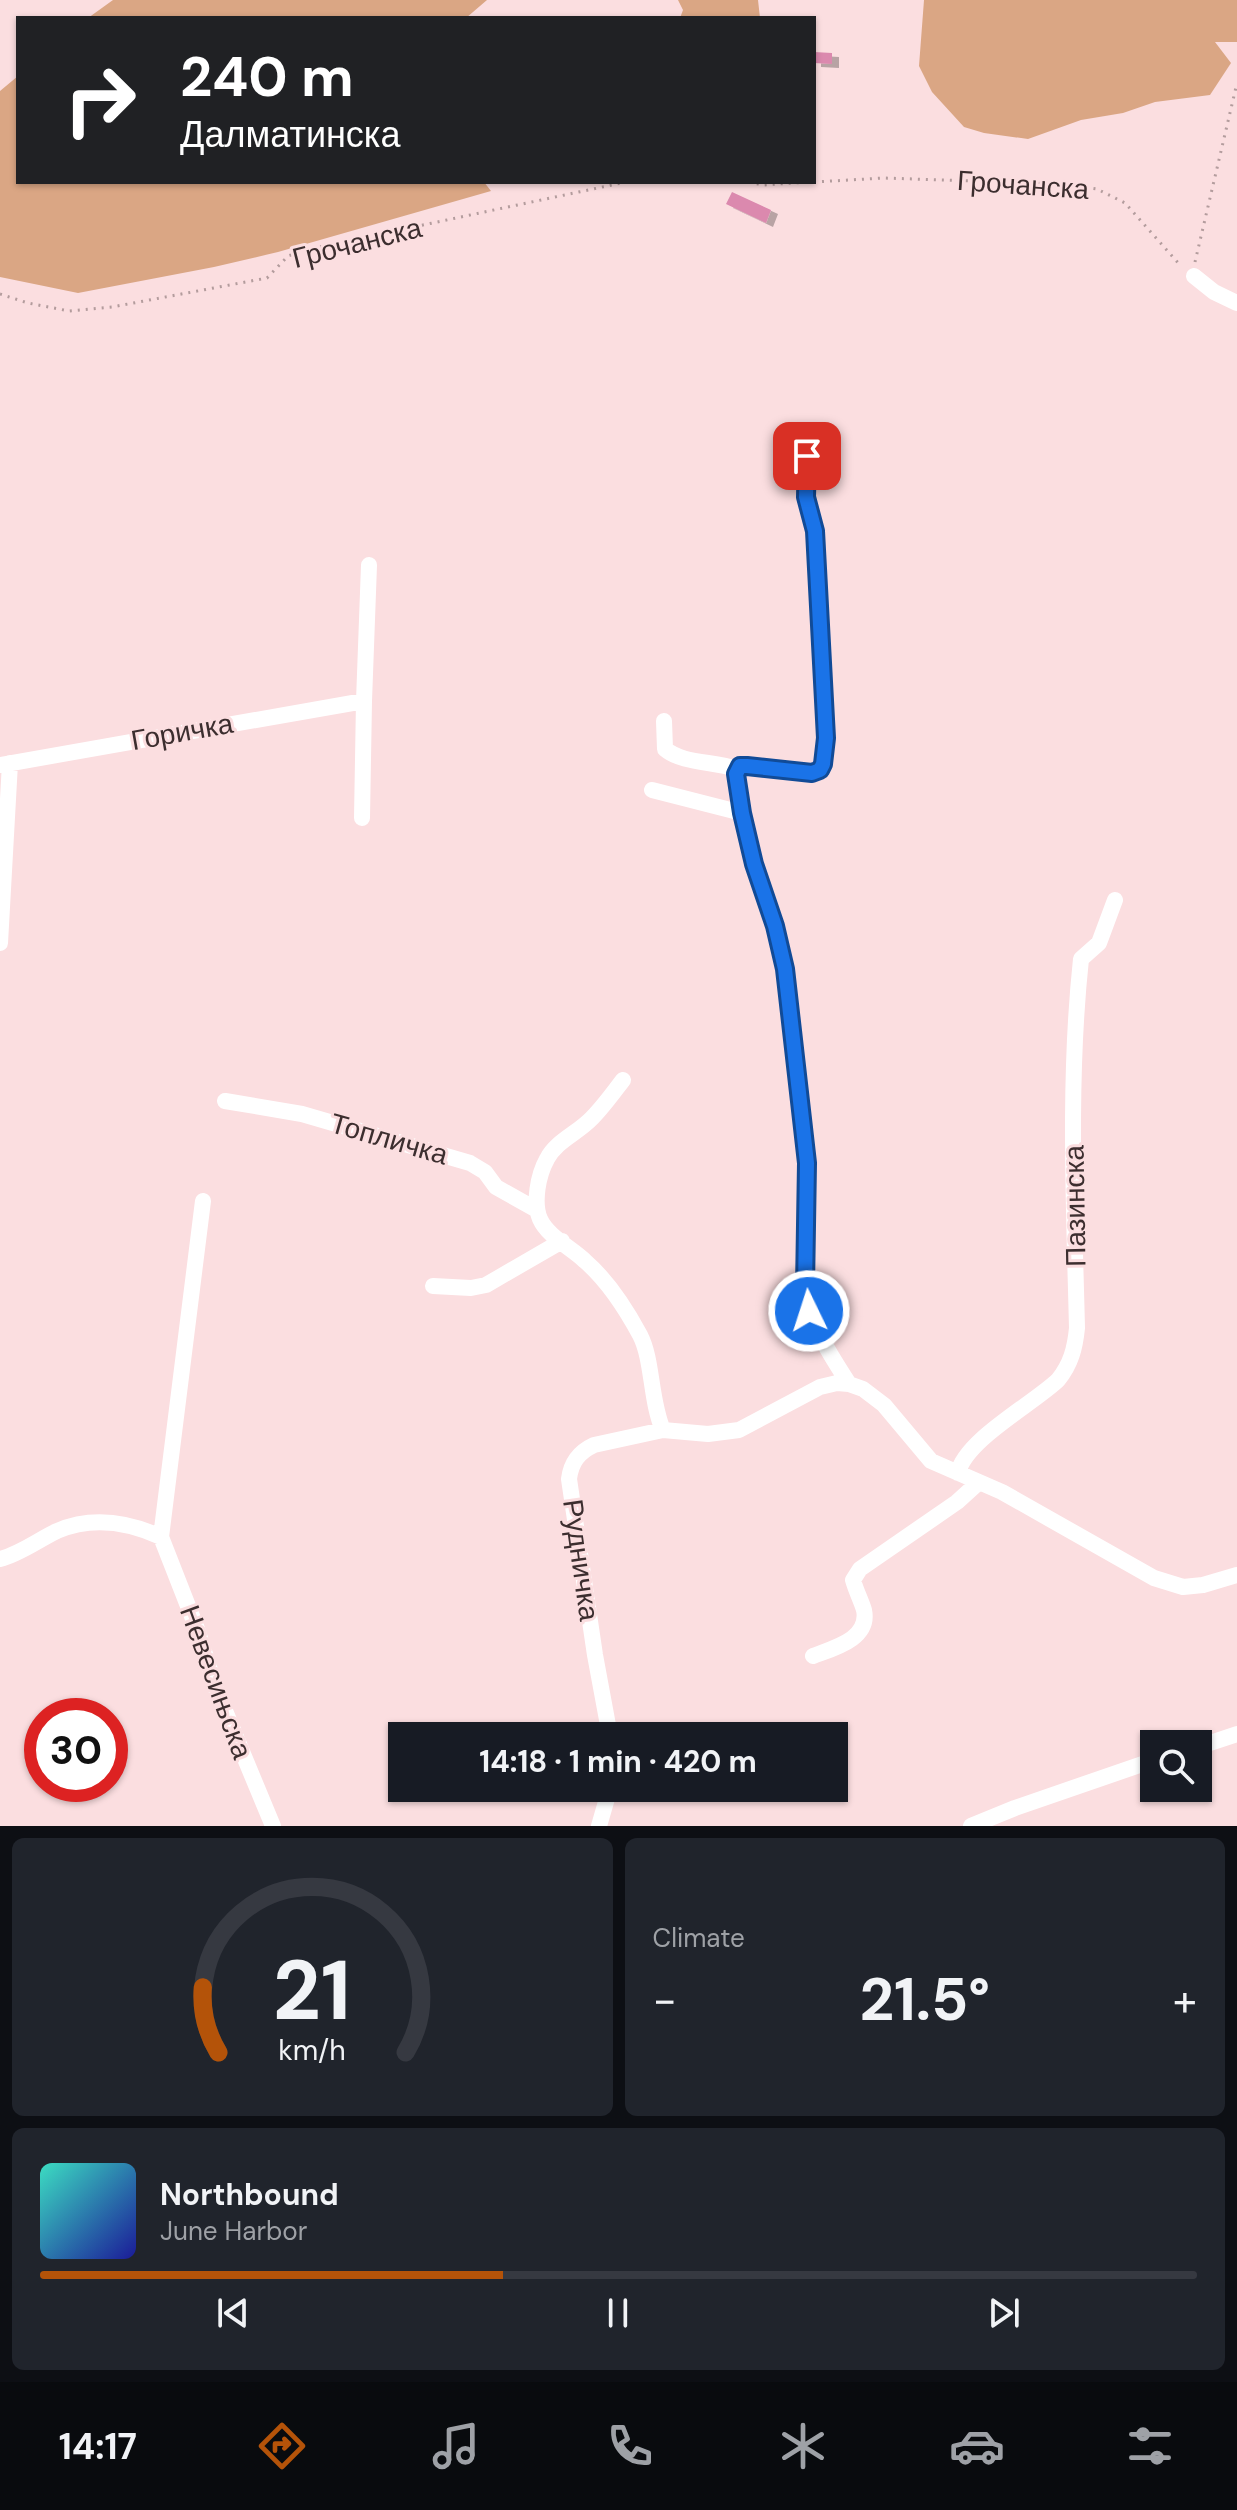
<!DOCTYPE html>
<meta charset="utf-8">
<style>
:root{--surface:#171b24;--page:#20242c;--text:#f1f3f6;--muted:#9ea1a6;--line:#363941;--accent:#b45309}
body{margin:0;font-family:"DM Sans",sans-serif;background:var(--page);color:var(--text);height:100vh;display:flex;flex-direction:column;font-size:30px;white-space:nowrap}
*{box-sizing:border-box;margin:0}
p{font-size:26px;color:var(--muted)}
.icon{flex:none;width:44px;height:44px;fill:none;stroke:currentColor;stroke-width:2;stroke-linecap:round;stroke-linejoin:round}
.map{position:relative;height:1826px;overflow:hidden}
.sheet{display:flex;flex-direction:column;gap:12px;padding:12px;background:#0d0f14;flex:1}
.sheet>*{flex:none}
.banner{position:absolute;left:16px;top:16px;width:800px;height:168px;border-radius:0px;box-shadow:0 2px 6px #0004;background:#202124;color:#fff;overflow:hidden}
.tools{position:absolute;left:1140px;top:1730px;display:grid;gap:16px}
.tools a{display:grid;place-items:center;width:72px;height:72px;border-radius:0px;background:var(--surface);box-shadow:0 2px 6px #0004;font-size:40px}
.speed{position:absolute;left:24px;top:1698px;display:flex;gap:16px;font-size:40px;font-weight:700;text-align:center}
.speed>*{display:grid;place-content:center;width:104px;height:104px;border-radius:50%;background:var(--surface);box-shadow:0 2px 6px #0004;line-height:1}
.speed .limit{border:12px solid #d22;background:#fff;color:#111}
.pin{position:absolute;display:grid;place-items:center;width:68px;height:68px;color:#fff;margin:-34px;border-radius:16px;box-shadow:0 4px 12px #0006}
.me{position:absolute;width:88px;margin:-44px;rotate:356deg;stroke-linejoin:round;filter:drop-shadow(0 0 6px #0008)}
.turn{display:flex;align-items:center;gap:28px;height:168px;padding:0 32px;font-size:36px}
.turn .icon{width:104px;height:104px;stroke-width:2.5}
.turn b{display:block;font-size:56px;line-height:68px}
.big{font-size:60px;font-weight:700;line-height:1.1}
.sheet .card{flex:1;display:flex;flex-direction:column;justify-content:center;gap:12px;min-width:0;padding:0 28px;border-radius:12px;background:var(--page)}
.sheet .dial{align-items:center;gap:0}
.dial svg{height:208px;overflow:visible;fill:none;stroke:var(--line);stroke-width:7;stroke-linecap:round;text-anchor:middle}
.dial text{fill:var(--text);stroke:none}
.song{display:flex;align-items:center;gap:24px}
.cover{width:96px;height:96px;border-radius:12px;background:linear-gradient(135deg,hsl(170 70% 55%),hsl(240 70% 35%))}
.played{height:8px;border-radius:4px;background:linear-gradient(90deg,var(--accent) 40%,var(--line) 40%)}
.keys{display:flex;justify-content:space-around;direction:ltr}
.heat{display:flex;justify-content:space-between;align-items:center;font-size:44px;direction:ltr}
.sheet .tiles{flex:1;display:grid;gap:12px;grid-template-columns:1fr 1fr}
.card:last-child{grid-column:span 2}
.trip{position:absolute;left:388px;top:1722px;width:460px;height:80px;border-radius:0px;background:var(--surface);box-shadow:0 2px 6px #0004;font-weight:700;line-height:80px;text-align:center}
.tab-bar{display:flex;height:128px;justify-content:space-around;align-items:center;background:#090b0e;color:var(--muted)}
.tab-bar .icon{width:56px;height:56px}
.tab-bar .selected{color:var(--accent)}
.tab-bar b{font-size:36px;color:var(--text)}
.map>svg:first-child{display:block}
</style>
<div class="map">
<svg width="1237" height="1826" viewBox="0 0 1237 1826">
<defs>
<filter id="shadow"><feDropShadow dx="7" dy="4" stdDeviation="0" flood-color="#0004"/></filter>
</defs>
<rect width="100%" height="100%" fill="#fbdee0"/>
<path fill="#daa684" d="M113,0H487L466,18H88Z
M678,0H758L760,18H680L683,10Z
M924,0H1237V42H1215L1231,63L1210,95L1155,102L1123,113L1081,120L1028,139L984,133L964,127L932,92L919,66Z
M18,76V182H484L491,191L278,252L214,267L78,293L0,277V91Z"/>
<path fill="#db89ae" filter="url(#shadow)" d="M814,52L832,53V64L814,63Z
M732,192L771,210L766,223L726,204Z"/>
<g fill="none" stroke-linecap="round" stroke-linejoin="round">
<path stroke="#b39c9d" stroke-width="3" stroke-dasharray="2 6" stroke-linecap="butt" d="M749,182L763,185L809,182
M814,182L884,178L1062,184L1097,189L1125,203L1181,266
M1195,262L1237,83
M0,294L28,303L69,311L112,307L267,278L288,256L305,250L626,182"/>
<path stroke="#fff" stroke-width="16" d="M1194,276L1214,292L1237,303
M807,456L806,497L815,531L826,738L823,764L820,770L812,773L747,766H740L736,774L742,813L754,864L775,926L785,969L807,1163L806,1298C814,1330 831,1356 849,1384
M664,721L665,749C683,764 714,761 736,769
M0,765L364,701L369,565
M652,790L742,813
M362,818L364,701
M0,943L10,763
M623,1080C613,1093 603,1107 592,1118C578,1133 556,1141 547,1159C538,1175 533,1203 540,1219C548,1237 572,1248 585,1261C607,1280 626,1309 640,1335C653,1360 650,1400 663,1430
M225,1101L302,1114L470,1163L485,1172L496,1187L537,1210
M203,1201L161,1537L197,1629L216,1689L273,1826
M433,1286L471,1288L486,1285L562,1241
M958,1473C965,1440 1033,1404 1058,1380C1071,1364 1075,1348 1077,1328C1074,1205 1068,1081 1081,959L1099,943L1115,900
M0,1559C20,1554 38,1540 57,1531C92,1516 128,1522 161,1537
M813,1656C834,1648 870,1639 864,1610C861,1600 856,1591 853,1580L860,1569L957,1502L979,1482
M610,1736L595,1655L569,1479C571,1462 579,1452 594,1445L663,1430L708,1434L739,1430L820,1387L837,1383L849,1384L863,1389L884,1405L931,1461L1002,1492L1154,1578L1183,1587L1203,1585L1237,1575
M1198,1747L1237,1734
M599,1826L610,1788
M971,1826L1015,1808L1154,1760"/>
</g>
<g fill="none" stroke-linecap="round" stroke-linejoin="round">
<g stroke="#114b97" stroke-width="20">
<path id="route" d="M807,456L806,497L815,531L826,738L823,764L820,770L812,773L747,766H740L736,774L742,813L754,864L775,926L785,969L807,1163L805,1288L809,1311"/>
</g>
<use href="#route" stroke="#1a73e8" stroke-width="14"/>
</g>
<g text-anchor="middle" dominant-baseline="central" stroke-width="6" stroke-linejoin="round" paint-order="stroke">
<g font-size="28" fill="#3c2e2f" stroke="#fbdee0">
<text transform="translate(1023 185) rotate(4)">Грочанска</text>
<text transform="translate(357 243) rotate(-14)">Грочанска</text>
<text transform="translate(182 732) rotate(-10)">Горичка</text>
<text transform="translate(389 1139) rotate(16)">Топличка</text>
<text transform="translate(1075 1206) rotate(-91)">Пазинска</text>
<text transform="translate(581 1560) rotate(82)">Рудничка</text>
<text transform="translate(216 1682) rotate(70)">Невесињска</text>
</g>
</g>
</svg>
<div class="tools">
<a><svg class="icon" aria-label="search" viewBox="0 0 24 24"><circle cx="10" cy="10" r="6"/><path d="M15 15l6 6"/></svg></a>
</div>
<div class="speed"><div class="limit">30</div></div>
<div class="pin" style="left:807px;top:456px;background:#d93025"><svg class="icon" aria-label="arrive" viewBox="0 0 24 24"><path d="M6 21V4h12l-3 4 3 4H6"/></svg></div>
<svg class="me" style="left:809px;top:1311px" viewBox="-20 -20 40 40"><circle r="17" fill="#1a73e8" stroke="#fff" stroke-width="3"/><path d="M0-11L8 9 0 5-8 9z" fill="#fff"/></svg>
<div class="trip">14:18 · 1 min · 420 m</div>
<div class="banner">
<div class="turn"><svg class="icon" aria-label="right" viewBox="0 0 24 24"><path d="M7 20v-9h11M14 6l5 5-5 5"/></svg><div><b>240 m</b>Далматинска</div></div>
</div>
</div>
<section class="sheet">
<div class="tiles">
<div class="card dial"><svg viewBox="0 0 100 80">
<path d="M14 69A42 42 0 1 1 86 69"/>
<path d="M14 69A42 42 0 0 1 8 44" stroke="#b45309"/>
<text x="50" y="56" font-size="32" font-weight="700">21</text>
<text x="50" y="72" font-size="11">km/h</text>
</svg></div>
<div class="card"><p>Climate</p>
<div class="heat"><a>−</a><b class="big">21.5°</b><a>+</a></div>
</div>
<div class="card">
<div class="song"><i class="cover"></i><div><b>Northbound</b><p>June Harbor</p></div></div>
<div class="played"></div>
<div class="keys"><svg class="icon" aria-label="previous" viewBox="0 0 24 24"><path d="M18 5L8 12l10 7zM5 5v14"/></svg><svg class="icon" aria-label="pause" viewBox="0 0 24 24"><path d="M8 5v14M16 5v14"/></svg><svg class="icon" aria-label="next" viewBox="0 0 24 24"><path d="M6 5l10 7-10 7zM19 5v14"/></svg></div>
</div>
</div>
</section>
<nav class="tab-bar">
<b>14:17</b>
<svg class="icon selected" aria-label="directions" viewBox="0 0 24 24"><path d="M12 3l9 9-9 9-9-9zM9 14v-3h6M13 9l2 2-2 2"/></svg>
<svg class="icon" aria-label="music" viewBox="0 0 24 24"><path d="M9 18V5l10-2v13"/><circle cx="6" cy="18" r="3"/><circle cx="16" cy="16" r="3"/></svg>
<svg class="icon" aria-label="phone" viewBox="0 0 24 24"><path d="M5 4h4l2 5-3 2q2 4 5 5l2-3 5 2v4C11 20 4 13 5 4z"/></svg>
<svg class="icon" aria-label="climate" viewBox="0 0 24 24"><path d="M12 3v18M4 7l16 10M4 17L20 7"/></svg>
<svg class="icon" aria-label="car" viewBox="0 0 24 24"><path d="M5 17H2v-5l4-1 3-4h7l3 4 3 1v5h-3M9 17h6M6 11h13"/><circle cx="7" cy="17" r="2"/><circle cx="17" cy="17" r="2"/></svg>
<svg class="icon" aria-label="filters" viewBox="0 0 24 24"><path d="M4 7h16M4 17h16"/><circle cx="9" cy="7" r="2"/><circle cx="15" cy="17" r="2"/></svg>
</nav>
